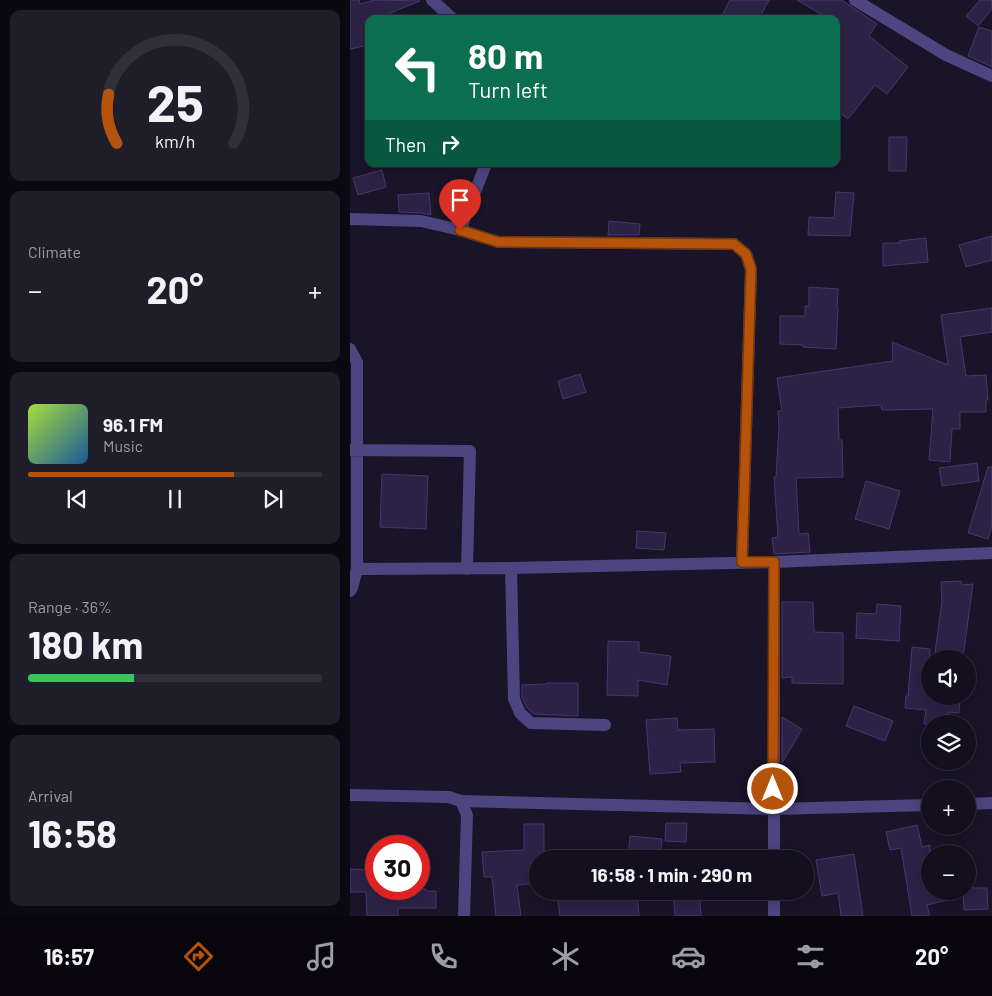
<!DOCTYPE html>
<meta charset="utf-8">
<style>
:root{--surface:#130f1e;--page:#201d2b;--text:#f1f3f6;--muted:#9d9ca4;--line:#322f3c;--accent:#b45309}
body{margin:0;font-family:Barlow,sans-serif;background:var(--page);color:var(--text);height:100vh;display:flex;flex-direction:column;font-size:19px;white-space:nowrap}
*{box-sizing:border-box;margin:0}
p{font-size:16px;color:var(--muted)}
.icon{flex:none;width:28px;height:28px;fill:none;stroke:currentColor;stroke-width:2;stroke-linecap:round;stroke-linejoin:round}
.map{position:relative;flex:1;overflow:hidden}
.panel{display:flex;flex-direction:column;gap:10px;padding:10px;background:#0a0810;width:350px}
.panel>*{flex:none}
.guide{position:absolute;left:15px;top:15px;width:475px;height:152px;border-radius:10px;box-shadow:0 2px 12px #0003,0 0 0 1px var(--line);background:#0b6e4f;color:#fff;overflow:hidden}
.buttons{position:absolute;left:571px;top:650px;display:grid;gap:10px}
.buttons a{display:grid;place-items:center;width:55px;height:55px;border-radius:50%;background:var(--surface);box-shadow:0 2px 12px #0003,0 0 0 1px var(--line);font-size:25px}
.speed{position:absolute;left:15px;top:835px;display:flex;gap:10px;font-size:25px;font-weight:700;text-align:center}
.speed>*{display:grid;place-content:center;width:65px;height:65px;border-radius:50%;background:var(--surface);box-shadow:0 2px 12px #0003,0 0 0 1px var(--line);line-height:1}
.speed .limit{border:8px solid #d22;background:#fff;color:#111}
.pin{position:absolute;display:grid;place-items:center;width:42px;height:42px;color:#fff;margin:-51px -21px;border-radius:50% 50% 50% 0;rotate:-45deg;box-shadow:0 0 5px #0007}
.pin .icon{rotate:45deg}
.me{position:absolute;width:55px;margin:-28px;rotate:0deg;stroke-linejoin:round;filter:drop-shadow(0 0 4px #0008)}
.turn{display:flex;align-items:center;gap:18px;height:105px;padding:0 20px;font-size:22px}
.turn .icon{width:65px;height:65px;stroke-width:2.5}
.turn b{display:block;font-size:35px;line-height:42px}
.then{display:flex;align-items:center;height:48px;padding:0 20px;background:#0003;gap:10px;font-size:19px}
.big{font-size:38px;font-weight:700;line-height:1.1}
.panel .tile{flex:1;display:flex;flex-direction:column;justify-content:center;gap:8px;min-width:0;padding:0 18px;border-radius:10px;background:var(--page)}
.panel .dial{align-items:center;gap:0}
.dial svg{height:130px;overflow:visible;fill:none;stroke:var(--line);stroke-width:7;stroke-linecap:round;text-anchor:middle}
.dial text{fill:var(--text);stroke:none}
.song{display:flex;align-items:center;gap:15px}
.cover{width:60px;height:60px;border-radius:8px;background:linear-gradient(135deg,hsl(80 70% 55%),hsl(210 70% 35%))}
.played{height:5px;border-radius:2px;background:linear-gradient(90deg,var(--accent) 70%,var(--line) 70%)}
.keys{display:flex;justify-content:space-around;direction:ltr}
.heat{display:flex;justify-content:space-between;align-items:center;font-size:28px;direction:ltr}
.charge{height:8px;border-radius:4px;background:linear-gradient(90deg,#34c759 36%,var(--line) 0)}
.trip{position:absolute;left:179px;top:850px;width:285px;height:50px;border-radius:25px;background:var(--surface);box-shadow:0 2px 12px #0003,0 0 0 1px var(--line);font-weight:700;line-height:50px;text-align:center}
.menu{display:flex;height:80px;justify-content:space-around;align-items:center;background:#08060c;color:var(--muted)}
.menu .icon{width:35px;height:35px}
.menu .current{color:var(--accent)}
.menu b{font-size:22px;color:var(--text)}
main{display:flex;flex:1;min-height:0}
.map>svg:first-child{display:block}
</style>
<main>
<section class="panel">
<div class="tile dial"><svg viewBox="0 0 100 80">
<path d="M14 69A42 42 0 1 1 86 69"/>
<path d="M14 69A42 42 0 0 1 9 39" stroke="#b45309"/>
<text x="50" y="56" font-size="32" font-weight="700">25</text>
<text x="50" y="72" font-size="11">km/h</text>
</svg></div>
<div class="tile"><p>Climate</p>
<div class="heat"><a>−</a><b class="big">20°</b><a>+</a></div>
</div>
<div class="tile">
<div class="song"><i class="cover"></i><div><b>96.1 FM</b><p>Music</p></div></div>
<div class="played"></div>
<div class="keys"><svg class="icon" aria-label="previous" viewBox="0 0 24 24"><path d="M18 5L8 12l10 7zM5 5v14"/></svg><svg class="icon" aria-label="pause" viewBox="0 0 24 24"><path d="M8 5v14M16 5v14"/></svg><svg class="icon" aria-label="next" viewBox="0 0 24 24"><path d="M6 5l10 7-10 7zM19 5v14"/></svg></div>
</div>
<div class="tile"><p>Range · 36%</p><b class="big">180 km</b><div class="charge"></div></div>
<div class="tile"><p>Arrival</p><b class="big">16:58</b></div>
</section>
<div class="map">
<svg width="642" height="916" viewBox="0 0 642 916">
<rect width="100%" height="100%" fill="#191428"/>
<path fill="#2c2246" stroke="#47376f" d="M0,0H9L10,4L25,0L70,1L28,18L19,19V20L14,21L19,45L0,49Z
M380,0H419L409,19H370Z
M447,0H492L527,24L519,36L558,67L537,94L525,85L498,119L486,110V19H479Z
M630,0H642V9L628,26L616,16Z
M629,27L642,31V67L618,56Z
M539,137H557L556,171H539Z
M32,170L36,187L8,195L3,178Z
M486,192L504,193L500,236L458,235L459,217L484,218Z
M79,193L81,215L71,213L49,212L48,195Z
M259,221L290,224L289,235H258Z
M642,236V260L616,267L609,245Z
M576,238L578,262L533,266V243H550L549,241Z
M459,287L488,289L487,308H488L486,349L453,347V345L430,344V316H455V306H459Z
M642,308V332L610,337L616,376L636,375L638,400H636V412H610V429H602L600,462L579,460L583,409L532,410L531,405L488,408L489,440H492L493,477L446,478L449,534L458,533L460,552L424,554L422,538L428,537L424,477H426L429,427L428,411H432L427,378L543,361L542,342L598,365L591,315Z
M230,374L236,392L213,399L208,381Z
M627,463L629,481L592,486L589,468Z
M638,467H642V525L638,539L618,533Z
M32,474L78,476L76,529L30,527Z
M516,481L550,491L539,529L505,519Z
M287,531L316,533L314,550L286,548Z
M611,581L612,585L623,584L613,657L585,653L592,601L591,582Z
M432,602H463L464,632L493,633V684L442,683V677L432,678Z
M527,604L551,606L549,641L506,638L507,613L526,614Z
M258,641L289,642V652L321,656L317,685L288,680V696L257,695Z
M562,647L580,649V696H610L609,713L599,712L598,724H574L576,710L555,708L556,696H558Z
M197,683H228V716L184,714L177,708L172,697V685L197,684Z
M504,706L543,721L535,741L496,726Z
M432,717L452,729L432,763Z
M327,718L328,730L364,729L365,762L330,763L331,772L300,774L296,720Z
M316,823H337L336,842L315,841Z
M174,824H194V859H188V883L167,885L171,916H146L142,877H134L132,852L174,850Z
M567,825L572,847L580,845V891H609L610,897L577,905L580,916H562L551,848L540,850L536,832Z
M280,836L312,839L310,859H278Z
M504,854L513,916H491L488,893L472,896L466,860Z
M0,869L26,870V889H76V891H86V908H48V916H17L16,892H0Z
M618,888H637L638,909L614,910L613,891H618Z
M249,891H287L289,916H210L207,896Z
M323,891H349L351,916H325Z"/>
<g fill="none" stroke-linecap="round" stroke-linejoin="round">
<path stroke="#4c4580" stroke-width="12" d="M82,0L103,19
M505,0L596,55L642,76
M0,219L71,221L110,230L148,242L384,244L396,254L401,269L392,562
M110,230L136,164
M0,349L7,362V569L161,568L424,562L642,553
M1,450L120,451L117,569
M424,562V859
M161,568L164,699L170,713L181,723L255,725
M0,591L2,588L7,569
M0,795L99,797L111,801L117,815L114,916
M111,801L423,809L580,805
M618,804L642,803
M424,891V916"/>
</g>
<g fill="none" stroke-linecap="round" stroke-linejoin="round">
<g stroke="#753606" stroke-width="12">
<path id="route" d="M110,230L148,242L384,244L396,254L401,269L392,562H424L423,789"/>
</g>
<use href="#route" stroke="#b45309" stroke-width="9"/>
</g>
</svg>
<div class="buttons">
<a><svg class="icon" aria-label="sound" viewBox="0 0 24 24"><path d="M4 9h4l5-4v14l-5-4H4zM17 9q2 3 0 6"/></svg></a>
<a><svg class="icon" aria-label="layers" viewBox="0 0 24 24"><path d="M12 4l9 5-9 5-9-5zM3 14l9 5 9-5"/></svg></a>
<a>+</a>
<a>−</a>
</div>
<div class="speed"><div class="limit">30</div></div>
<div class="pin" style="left:110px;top:230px;background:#d93025"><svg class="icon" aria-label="arrive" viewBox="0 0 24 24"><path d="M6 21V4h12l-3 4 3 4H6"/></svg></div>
<svg class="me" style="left:423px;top:789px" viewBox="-20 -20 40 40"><circle r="17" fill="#b45309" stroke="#fff" stroke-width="3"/><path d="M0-11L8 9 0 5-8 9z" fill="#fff"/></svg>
<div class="trip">16:58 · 1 min · 290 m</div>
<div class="guide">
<div class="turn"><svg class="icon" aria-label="left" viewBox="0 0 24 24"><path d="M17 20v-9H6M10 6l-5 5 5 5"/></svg><div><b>80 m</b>Turn left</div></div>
<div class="then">Then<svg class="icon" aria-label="right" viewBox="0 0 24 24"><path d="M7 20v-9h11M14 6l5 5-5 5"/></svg></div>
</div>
</div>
</main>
<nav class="menu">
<b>16:57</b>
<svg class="icon current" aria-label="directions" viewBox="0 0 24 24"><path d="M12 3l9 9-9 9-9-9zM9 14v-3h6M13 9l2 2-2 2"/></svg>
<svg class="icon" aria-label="music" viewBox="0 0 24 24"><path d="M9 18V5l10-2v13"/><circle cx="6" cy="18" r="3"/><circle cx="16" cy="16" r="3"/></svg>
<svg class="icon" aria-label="phone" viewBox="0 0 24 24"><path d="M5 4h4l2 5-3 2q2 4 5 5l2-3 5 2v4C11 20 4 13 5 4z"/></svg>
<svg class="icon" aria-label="climate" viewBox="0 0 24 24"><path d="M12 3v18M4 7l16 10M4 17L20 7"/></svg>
<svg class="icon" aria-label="car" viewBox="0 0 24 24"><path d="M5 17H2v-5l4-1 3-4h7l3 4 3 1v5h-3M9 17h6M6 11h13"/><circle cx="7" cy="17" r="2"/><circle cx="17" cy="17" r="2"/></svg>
<svg class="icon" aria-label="filters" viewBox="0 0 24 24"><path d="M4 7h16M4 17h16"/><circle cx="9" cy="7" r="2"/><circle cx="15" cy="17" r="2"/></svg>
<b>20°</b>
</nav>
